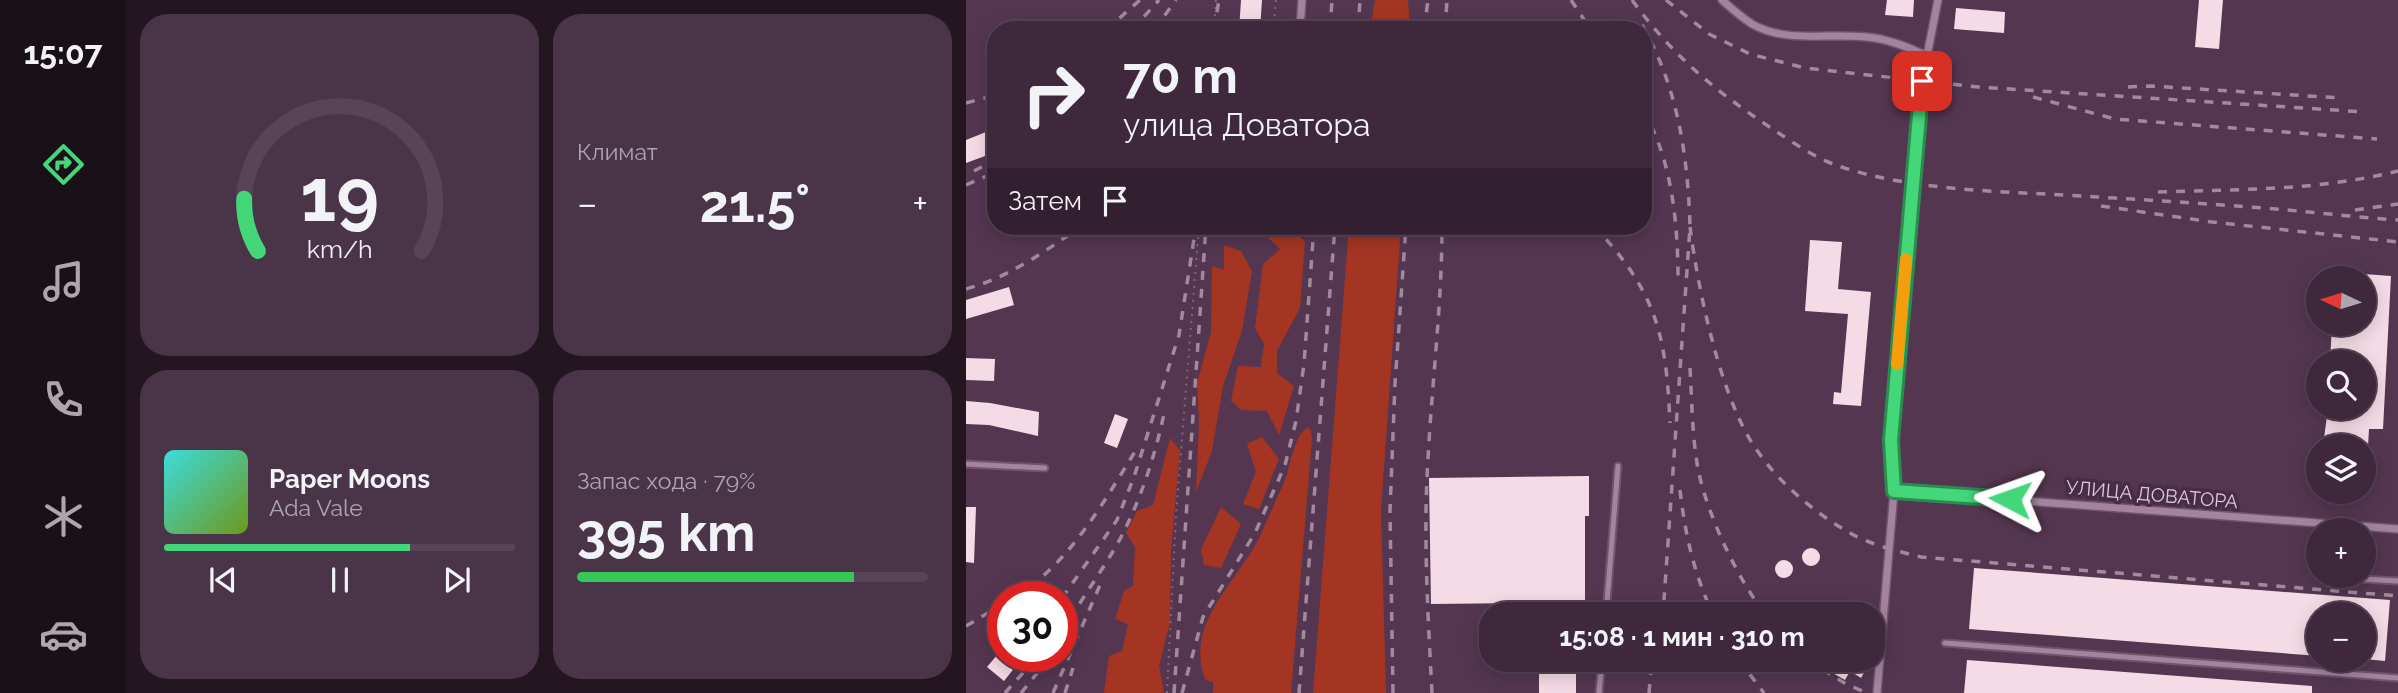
<!DOCTYPE html>
<html lang="ru">
<meta charset="utf-8">
<style>
:root{--surface:#3f283c;--page:#4a3447;--text:#f1f3f6;--muted:#ada6af;--line:#584456;--accent:#44d77a}
body{margin:0;font-family:Raleway,sans-serif;background:var(--page);color:var(--text);height:100vh;display:flex;flex-direction:column;font-size:26px;white-space:nowrap}
*{box-sizing:border-box;margin:0}
p{font-size:23px;color:var(--muted)}
.icon{flex:none;width:38px;height:38px;fill:none;stroke:currentColor;stroke-width:2;stroke-linecap:round;stroke-linejoin:round}
.map{position:relative;flex:1;overflow:hidden}
.side{display:flex;flex-direction:column;gap:14px;padding:14px;background:#231621;width:840px}
.side>*{flex:none}
.hud{position:absolute;left:21px;top:21px;width:665px;height:214px;border-radius:28px;box-shadow:0 4px 18px #0003,0 0 0 2px var(--line);background:#3f283c;color:var(--text);overflow:hidden}
.needle{width:46px;rotate:274deg}
.fabs{position:absolute;left:1340px;top:266px;display:grid;gap:14px}
.fabs a{display:grid;place-items:center;width:70px;height:70px;border-radius:50%;background:var(--surface);box-shadow:0 4px 18px #0003,0 0 0 2px var(--line);font-size:35px}
.speed{position:absolute;left:21px;top:581px;display:flex;gap:14px;font-size:35px;font-weight:700;text-align:center}
.speed>*{display:grid;place-content:center;width:91px;height:91px;border-radius:50%;background:var(--surface);box-shadow:0 4px 18px #0003,0 0 0 2px var(--line);line-height:1}
.speed .limit{border:10px solid #d22;background:#fff;color:#111}
.pin{position:absolute;display:grid;place-items:center;width:60px;height:60px;color:#fff;margin:-30px;border-radius:14px;box-shadow:0 4px 10px #0006}
.me{position:absolute;width:77px;margin:-38px;rotate:274deg;stroke-linejoin:round;filter:drop-shadow(0 0 5px #0008)}
.turn{display:flex;align-items:center;gap:24px;height:147px;padding:0 21px;font-size:32px}
.turn .icon{width:91px;height:91px;stroke-width:2.5}
.turn b{display:block;font-size:49px;line-height:60px}
.then{display:flex;align-items:center;height:66px;padding:0 21px;background:#0003;gap:14px;font-size:26px}
.big{font-size:52px;font-weight:700;line-height:1.1}
.side .card{flex:1;display:flex;flex-direction:column;justify-content:center;gap:10px;min-width:0;padding:0 24px;border-radius:28px;background:var(--page)}
.side .dial{align-items:center;gap:0}
.dial svg{height:182px;overflow:visible;fill:none;stroke:var(--line);stroke-width:7;stroke-linecap:round;text-anchor:middle}
.dial text{fill:var(--text);stroke:none}
.song{display:flex;align-items:center;gap:21px}
.cover{width:84px;height:84px;border-radius:10px;background:linear-gradient(135deg,hsl(180 70% 55%),hsl(80 70% 35%))}
.played{height:7px;border-radius:4px;background:linear-gradient(90deg,var(--accent) 70%,var(--line) 70%)}
.keys{display:flex;justify-content:space-around;direction:ltr}
.heat{display:flex;justify-content:space-between;align-items:center;font-size:38px;direction:ltr}
.charge{height:10px;border-radius:5px;background:linear-gradient(90deg,#34c759 79%,var(--line) 0)}
.side .tiles{flex:1;display:grid;gap:14px;grid-template-columns:repeat(2,1fr)}
.trip{position:absolute;left:513px;top:602px;width:406px;height:70px;border-radius:28px;background:var(--surface);box-shadow:0 4px 18px #0003,0 0 0 2px var(--line);font-weight:700;line-height:70px;text-align:center}
main{display:flex;flex:1;min-height:0}
.tab-bar{display:flex;flex-direction:column;width:126px;justify-content:space-around;align-items:center;background:#191018;color:var(--muted)}
.tab-bar .icon{width:49px;height:49px}
.tab-bar .active{color:var(--accent)}
.tab-bar b{font-size:32px;color:var(--text)}
.map>svg:first-child{display:block}
</style>
<main>
<nav class="tab-bar">
<b>15:07</b>
<svg class="icon active" aria-label="directions" viewBox="0 0 24 24"><path d="M12 3l9 9-9 9-9-9zM9 14v-3h6M13 9l2 2-2 2"/></svg>
<svg class="icon" aria-label="music" viewBox="0 0 24 24"><path d="M9 18V5l10-2v13"/><circle cx="6" cy="18" r="3"/><circle cx="16" cy="16" r="3"/></svg>
<svg class="icon" aria-label="phone" viewBox="0 0 24 24"><path d="M5 4h4l2 5-3 2q2 4 5 5l2-3 5 2v4C11 20 4 13 5 4z"/></svg>
<svg class="icon" aria-label="climate" viewBox="0 0 24 24"><path d="M12 3v18M4 7l16 10M4 17L20 7"/></svg>
<svg class="icon" aria-label="car" viewBox="0 0 24 24"><path d="M5 17H2v-5l4-1 3-4h7l3 4 3 1v5h-3M9 17h6M6 11h13"/><circle cx="7" cy="17" r="2"/><circle cx="17" cy="17" r="2"/></svg>
</nav>
<section class="side">
<div class="tiles">
<div class="card dial"><svg viewBox="0 0 100 80">
<path d="M14 69A42 42 0 1 1 86 69"/>
<path d="M14 69A42 42 0 0 1 8 46" stroke="#44d77a"/>
<text x="50" y="56" font-size="32" font-weight="700">19</text>
<text x="50" y="72" font-size="11">km/h</text>
</svg></div>
<div class="card"><p>Климат</p>
<div class="heat"><a>−</a><b class="big">21.5°</b><a>+</a></div>
</div>
<div class="card">
<div class="song"><i class="cover"></i><div><b>Paper Moons</b><p>Ada Vale</p></div></div>
<div class="played"></div>
<div class="keys"><svg class="icon" aria-label="previous" viewBox="0 0 24 24"><path d="M18 5L8 12l10 7zM5 5v14"/></svg><svg class="icon" aria-label="pause" viewBox="0 0 24 24"><path d="M8 5v14M16 5v14"/></svg><svg class="icon" aria-label="next" viewBox="0 0 24 24"><path d="M6 5l10 7-10 7zM19 5v14"/></svg></div>
</div>
<div class="card"><p>Запас хода · 79%</p><b class="big">395 km</b><div class="charge"></div></div>
</div>
</section>
<div class="map">
<svg width="1432" height="693" viewBox="0 0 1432 693">
<rect width="100%" height="100%" fill="#543650"/>
<path fill="#a53523" d="M409,0H442L444,30H404Z
M383,226H435L415,510L420,693H347Z
M319,227L339,241L334,308L311,351V373L328,386L313,435L301,411L275,410L265,401L272,366L295,367L298,344L289,328L297,264L314,249L300,236Z
M258,245L275,251L286,271L276,331L257,386L246,451L230,492L233,423L231,383L245,332L246,266L258,270Z
M342,427L345,431L346,439L325,693H247V682L240,680C233,667 233,647 237,633C247,599 276,571 292,540C301,522 308,503 317,485C325,468 326,437 342,427Z
M296,437L313,459L293,509L277,504L290,472L281,444Z
M204,438L214,450L205,550L204,622L193,666L198,693H138L143,656L156,651L162,624L149,619L158,591L167,586L169,547L160,533L171,511L187,505Z
M255,507L275,524L255,568L238,565L235,549Z"/>
<path fill="#f5dbe5" d="M275,0H296L294,30H273Z
M921,0H948L947,17L919,15Z
M1233,0H1257L1253,49L1229,47Z
M990,8L1039,12L1038,33L988,29Z
M30,128V152L0,163V140Z
M844,240L876,242L872,289L905,292L895,406L867,404L868,392L875,393L882,314L839,311Z
M1398,274L1425,276L1417,429H1403L1402,446H1357L1362,408H1398V362H1364L1366,324H1398Z
M43,287L48,305L0,319V300Z
M0,358L29,359L28,381L0,380Z
M0,401L24,403L73,412L72,436L23,425L0,424Z
M149,414L162,419L151,448L138,443Z
M623,476V516H619V602H608V614H571V603L465,604L463,478Z
M0,507H10L8,563L0,562Z
M836 557a9 9 0 1 1 18 0a9 9 0 1 1-18 0Z
M809 569a9 9 0 1 1 18 0a9 9 0 1 1-18 0Z
M1008,568L1424,600L1419,661L1398,659V614H1353V656L1003,629Z
M37,648V656H58L38,681L21,667Z
M573,660H610V693H573Z
M862,660H874L880,663L882,660H905L895,678L884,671L879,680L858,668Z
M1001,660L1346,686V693H998Z"/>
<g fill="none" stroke-linecap="round" stroke-linejoin="round">
<g stroke="#6e556a" stroke-width="9">
<path id="lane" d="M0,464L79,468
M1379,578L1432,581
M640,614L652,466
M979,643L1432,678
M633,693L636,660"/>
</g>
<g stroke="#6e556a" stroke-width="10">
<path id="street" d="M756,0C765,8 775,17 786,24C822,45 870,31 909,38C928,41 944,48 961,56
M334,30L336,0
M928,491L1432,529
M911,693L928,491L925,440L947,183L956,81L972,0"/>
</g>
<path stroke="#81677d" stroke-width="2" stroke-dasharray="2 5" stroke-linecap="butt" d="M248,30L250,0
M307,30L310,0
M201,693L210,514L233,226"/>
<use href="#lane" stroke="#a583a0" stroke-width="5"/>
<use href="#street" stroke="#a583a0" stroke-width="7"/>
<path stroke="#a28a9e" stroke-width="3.5" stroke-dasharray="9 9" stroke-linecap="butt" d="M605,0L625,30
M666,0C707,56 748,90 805,128C825,141 847,157 870,165C949,193 1048,191 1131,197C1198,201 1265,205 1332,211C1365,214 1399,218 1432,220
M700,0L743,34L784,54L839,68L1012,87L1399,112
M676,25C712,87 722,157 724,227L697,614
M140,30L174,0
M166,30L193,0
M188,30L210,0
M248,30L253,0
M364,30L366,0
M392,30L394,0
M458,30L462,0
M479,30L481,0
M1162,87L1185,86L1375,98
M1067,97L1149,119L1411,139
M0,103L30,95
M677,110C706,159 712,224 712,279
M8,171L30,159
M0,185L30,172
M1192,192C1276,189 1350,191 1432,171
M1135,206L1246,222L1432,242
M1389,210L1432,204
M628,226C691,293 700,334 704,423
M724,227C732,289 752,384 783,438C806,477 845,511 884,533C905,545 931,551 955,557L1432,596
M0,289C44,277 79,251 116,226
M724,368C726,401 726,436 732,469C741,514 771,578 799,614
M714,490C719,534 728,574 747,614
M49,597C104,563 137,503 170,450
M96,598L151,520L168,477L213,335L230,226
M0,626L37,604
M96,635C115,596 145,561 162,523C178,489 190,451 198,414
M773,660L798,693
M841,660L880,684L901,693
M39,693L72,656
M55,693L85,656
M87,693L134,585
M99,693L107,668
M208,693L240,226
M216,693L237,617L289,533L319,465L330,421L338,364L348,226
M333,693L369,226
M427,693L424,510L429,384L440,226
M466,693C462,616 457,536 462,459C466,381 476,304 476,226
M683,693L686,660"/>
</g>
<g fill="none" stroke-linecap="round" stroke-linejoin="round">
<g stroke="#2c8c4f" stroke-width="18">
<path id="route" d="M956,81L925,440L928,491L1044,499"/>
</g>
<use href="#route" stroke="#44d77a" stroke-width="12"/>
<path stroke="#f59e0b" stroke-width="12" d="M931,364L940,259"/>
</g>
<g text-anchor="middle" dominant-baseline="central" stroke-width="7" stroke-linejoin="round" paint-order="stroke">
<g font-size="19" fill="#dfccdb" stroke="#492c45">
<text transform="translate(1186 494) rotate(5)">УЛИЦА ДОВАТОРА</text>
</g>
</g>
</svg>
<div class="fabs">
<a><svg class="needle" viewBox="-14 -14 28 28"><path d="M0-13l5 13h-10z" fill="#e53935"/><path d="M0 13l5-13h-10z" fill="#ada6af"/></svg></a>
<a><svg class="icon" aria-label="search" viewBox="0 0 24 24"><circle cx="10" cy="10" r="6"/><path d="M15 15l6 6"/></svg></a>
<a><svg class="icon" aria-label="layers" viewBox="0 0 24 24"><path d="M12 4l9 5-9 5-9-5zM3 14l9 5 9-5"/></svg></a>
<a>+</a>
<a>−</a>
</div>
<div class="speed"><div class="limit">30</div></div>
<div class="pin" style="left:956px;top:81px;background:#d93025"><svg class="icon" aria-label="arrive" viewBox="0 0 24 24"><path d="M6 21V4h12l-3 4 3 4H6"/></svg></div>
<svg class="me" style="left:1044px;top:499px" viewBox="-20 -20 40 40"><path d="M0-17L14 15 0 8-14 15z" fill="#44d77a" stroke="#fff" stroke-width="4"/></svg>
<div class="trip">15:08 · 1 мин · 310 m</div>
<div class="hud">
<div class="turn"><svg class="icon" aria-label="right" viewBox="0 0 24 24"><path d="M7 20v-9h11M14 6l5 5-5 5"/></svg><div><b>70 m</b>улица Доватора</div></div>
<div class="then">Затем<svg class="icon" aria-label="arrive" viewBox="0 0 24 24"><path d="M6 21V4h12l-3 4 3 4H6"/></svg></div>
</div>
</div>
</main>
